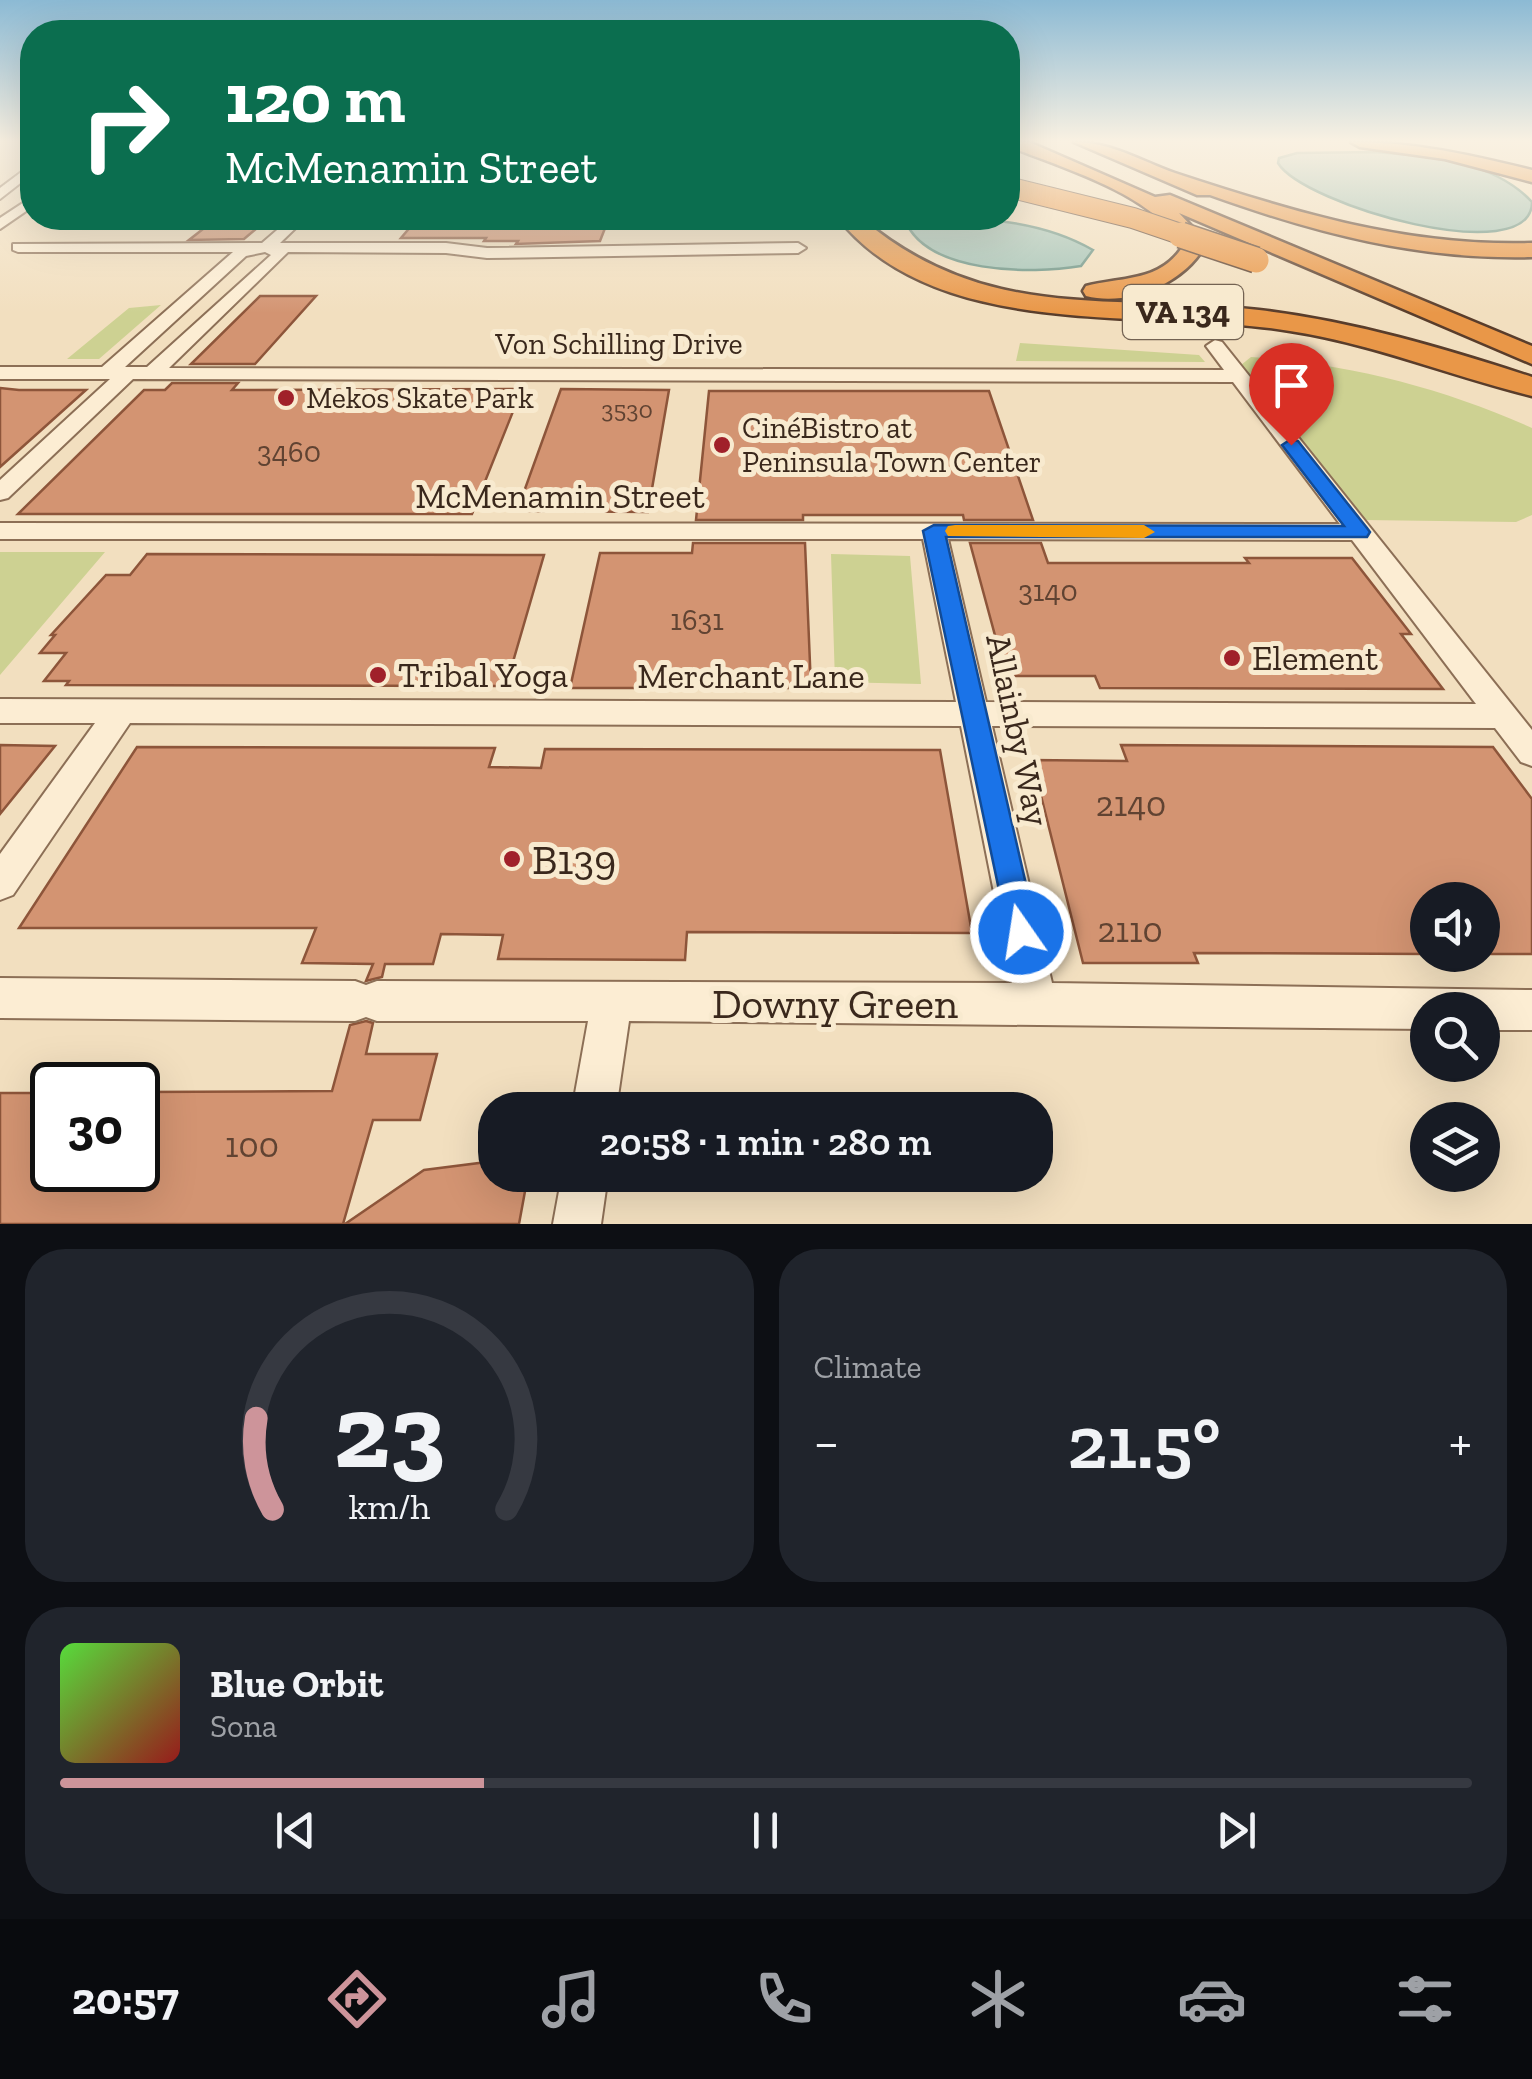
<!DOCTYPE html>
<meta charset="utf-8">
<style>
:root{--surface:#171b24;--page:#20242c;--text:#f1f3f6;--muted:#9ea1a6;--line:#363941;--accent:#cd949a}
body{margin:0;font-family:"Zilla Slab",serif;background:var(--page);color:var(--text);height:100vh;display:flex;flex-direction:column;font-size:38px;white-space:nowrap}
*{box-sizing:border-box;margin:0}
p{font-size:32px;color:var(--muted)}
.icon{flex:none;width:55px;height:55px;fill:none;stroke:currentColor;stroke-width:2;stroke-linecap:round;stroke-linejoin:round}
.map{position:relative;height:1224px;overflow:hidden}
.sheet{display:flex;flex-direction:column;gap:25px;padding:25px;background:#0d0f14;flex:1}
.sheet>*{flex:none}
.banner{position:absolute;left:20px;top:20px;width:1000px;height:210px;border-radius:40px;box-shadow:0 10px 40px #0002;background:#0b6e4f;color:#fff;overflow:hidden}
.tools{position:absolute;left:1410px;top:882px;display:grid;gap:20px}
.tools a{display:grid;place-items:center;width:90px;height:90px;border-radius:50%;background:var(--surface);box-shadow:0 10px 40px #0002;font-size:50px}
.speed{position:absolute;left:30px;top:1062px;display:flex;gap:20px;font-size:50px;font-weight:700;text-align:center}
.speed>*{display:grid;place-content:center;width:130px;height:130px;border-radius:50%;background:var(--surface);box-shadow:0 10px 40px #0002;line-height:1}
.speed .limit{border:5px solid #111;border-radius:15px;background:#fff;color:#111}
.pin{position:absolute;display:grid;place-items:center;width:85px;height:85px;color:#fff;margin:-102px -42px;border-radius:50% 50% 50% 0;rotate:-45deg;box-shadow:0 0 10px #0007}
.pin .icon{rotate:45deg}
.me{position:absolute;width:110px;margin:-55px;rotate:347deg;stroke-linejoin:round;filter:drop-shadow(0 0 8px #0008)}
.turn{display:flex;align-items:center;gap:35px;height:210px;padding:0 40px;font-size:45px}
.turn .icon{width:130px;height:130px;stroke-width:2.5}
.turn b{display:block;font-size:70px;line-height:85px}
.big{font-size:75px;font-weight:600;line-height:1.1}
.sheet .card{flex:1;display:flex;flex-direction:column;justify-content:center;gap:15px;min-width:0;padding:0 35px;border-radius:40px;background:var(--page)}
.sheet .dial{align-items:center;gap:0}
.dial svg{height:260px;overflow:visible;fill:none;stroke:var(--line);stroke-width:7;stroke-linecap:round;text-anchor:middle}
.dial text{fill:var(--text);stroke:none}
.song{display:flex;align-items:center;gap:30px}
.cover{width:120px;height:120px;border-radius:15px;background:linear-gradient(135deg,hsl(110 70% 55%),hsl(0 70% 35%))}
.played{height:10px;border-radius:5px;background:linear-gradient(90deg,var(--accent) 30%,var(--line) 30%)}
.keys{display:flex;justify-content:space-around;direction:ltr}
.heat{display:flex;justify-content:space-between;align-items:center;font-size:55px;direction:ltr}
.sheet .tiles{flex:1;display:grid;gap:25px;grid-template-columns:1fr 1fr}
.card:last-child{grid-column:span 2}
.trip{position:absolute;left:478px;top:1092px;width:575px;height:100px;border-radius:40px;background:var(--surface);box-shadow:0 10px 40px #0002;font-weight:600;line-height:100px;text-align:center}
.menu{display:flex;height:160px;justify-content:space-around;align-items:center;background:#090b0e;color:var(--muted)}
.menu .icon{width:70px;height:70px}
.menu .selected{color:var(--accent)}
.menu b{font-size:45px;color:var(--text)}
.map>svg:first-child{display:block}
</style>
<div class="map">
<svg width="1532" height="1224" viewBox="0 0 1532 1224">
<rect width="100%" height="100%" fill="#f2dfbf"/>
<path fill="#cdd192" d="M161,305L99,359H67L129,308Z
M1020,343L1199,355L1205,362L1016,361Z
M1251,357C1348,364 1443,388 1532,428V515L1516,522L1364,520L1241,365Z
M0,552H105L0,675Z
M831,554L910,556L921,684L835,682Z"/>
<path fill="#a3c3b7" stroke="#699285" stroke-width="2.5" d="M1374,152C1428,156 1493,160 1532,202C1532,271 1303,205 1278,163L1279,158L1297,153Z
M904,218C968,217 1036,217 1093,250L1081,266C1032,274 925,275 904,218Z"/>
<path fill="#d39472" stroke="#8d553a" stroke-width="2.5" d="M217,218H269L244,239L189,240Z
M418,218H609L600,241L516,244L518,241H484L486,238H401Z
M260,296H316L255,364H191Z
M172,383H238L232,390L522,389L472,514H18L144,390H165Z
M0,388L19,390H86L0,467Z
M561,389L669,390L648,512L517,511Z
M709,391H989L1033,520H964L963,515H803V520H696Z
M693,543H805L811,688H570L600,553H692Z
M970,543H1041L1048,563H1249L1245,558H1352L1411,634H1401L1443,689L1100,688L1095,676H1006Z
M147,554L544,555L506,686L66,685L69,681H44L66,653H40L55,635H51L106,575H130Z
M0,745L55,746L0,814Z
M1121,745L1493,747L1532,799V954H1482V900H1428V954L1194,953L1198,963H1083L1032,760L1127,761Z
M137,747L495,748L489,767L541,768L545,749L940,750L972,933L687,932L685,960L498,959L503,935L441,934L433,964H385L382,977L366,981L373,964L302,963L316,928H19Z
M366,1021L373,1023L366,1054H437L420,1120H373L343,1224H0V1093H52V1170H138V1092L332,1091L350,1025Z
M495,1161V1175H528L519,1224H345L424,1170Z"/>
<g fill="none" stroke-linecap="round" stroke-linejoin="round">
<g stroke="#8c6f56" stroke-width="4">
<path id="minor" d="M32,164V174L0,199V188Z
M32,197V207L0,229V218Z
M291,218H306L280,243H446L487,248L798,243L806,248L798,253L487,258L446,253L288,252L169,368L1224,370L1206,346L1215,340L1222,342L1532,730V766L1521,762L1495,728L992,726L1052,983L1532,990V1030H1482V1010H1428V1029L629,1021L616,1110H572L588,1021H377L366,1017L355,1021L0,1018V978L355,981L366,985L377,981L1012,983L961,726L130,723L13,895L0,900V854L95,723H0V699L956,702L923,539H0V523L1340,524L1233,382L133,379L8,498L0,500V480L110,379H0V367H102L233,252H18L13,250V244L262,243ZM265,252L271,255L147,367H125L246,256ZM948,539L1352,540L1476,704L986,702Z
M562,1175H608L601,1224H553Z"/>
</g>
<g stroke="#593d2b" stroke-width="5">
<path id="highway" d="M1008,142H1029L1155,197L1170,195L1532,346V364L1179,213L1197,232L1203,249C1181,284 1128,307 1086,296L1083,291L1086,286C1120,277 1158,282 1181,249C1162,196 1057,166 1008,146Z
M1074,142C1111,142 1141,161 1175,173C1293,212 1407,247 1532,243V257C1418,260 1316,233 1210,195H1197Z
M1351,142C1414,142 1471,155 1532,170V182L1445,159L1360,147Z
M838,218H861C986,324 1109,293 1259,310C1352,321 1444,348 1532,377V396C1451,376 1374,344 1290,331C1149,307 939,344 838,218Z"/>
</g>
<use href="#minor" fill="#fcedd3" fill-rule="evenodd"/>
<use href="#highway" fill="#e99748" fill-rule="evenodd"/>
<g stroke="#593d2b" stroke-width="22" stroke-linecap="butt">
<path id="highway-bridge-far1" d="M1008,187L1133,218L1189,237"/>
</g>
<g stroke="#593d2b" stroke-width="28" stroke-linecap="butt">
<path id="highway-bridge" d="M1181,235L1256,260"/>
</g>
<use href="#highway-bridge-far1" stroke="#e99748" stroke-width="20"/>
<use href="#highway-bridge" stroke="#e99748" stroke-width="25"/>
</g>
<linearGradient id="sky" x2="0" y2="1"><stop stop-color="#8cbad4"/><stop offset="0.45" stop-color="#f9f1e2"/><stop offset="1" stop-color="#f9f1e2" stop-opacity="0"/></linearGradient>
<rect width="1532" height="313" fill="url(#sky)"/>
<path fill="#1a73e8" stroke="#114b97" stroke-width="2.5" d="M1291,439L1298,441L1367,528L1370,532L1367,537H946L1037,932L1032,942L1021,947L1010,942L923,531L934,525L1344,526L1282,445Z"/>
<path fill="#f59e0b" d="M955,525H1144L1155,532L1144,538L948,536L945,531L948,526Z"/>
<g fill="#a0212a" stroke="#f8eacf" stroke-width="4">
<circle cx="286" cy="398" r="10"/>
<circle cx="722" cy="445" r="10"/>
<circle cx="1232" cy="658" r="10"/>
<circle cx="378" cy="675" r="10"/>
<circle cx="512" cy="859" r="10"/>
</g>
<g text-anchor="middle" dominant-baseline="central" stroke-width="10" stroke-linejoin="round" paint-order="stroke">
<g font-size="25" fill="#604332">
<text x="627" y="409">3530</text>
</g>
<g font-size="30" fill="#3a281c" stroke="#f8eacf">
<text x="619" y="344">Von Schilling Drive</text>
</g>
<g font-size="30" fill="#3a281c" stroke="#f8eacf" text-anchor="start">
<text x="306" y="398">Mekos Skate Park</text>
<text x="742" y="428">CinéBistro at<tspan x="742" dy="34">Peninsula Town Center</tspan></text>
</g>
<g font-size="30" fill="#604332">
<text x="289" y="452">3460</text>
<text x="1048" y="591">3140</text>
<text x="697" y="620">1631</text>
</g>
<rect fill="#f8eacf" stroke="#736252" stroke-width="2.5" x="1123" y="285" width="120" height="54" rx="8"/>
<g font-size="32" font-weight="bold" fill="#3a281c">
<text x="1183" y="312">VA 134</text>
</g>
<g font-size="35" fill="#3a281c" stroke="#f8eacf">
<text x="560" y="496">McMenamin Street</text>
<text x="751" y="676">Merchant Lane</text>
<text transform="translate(1018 730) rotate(78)">Allainby Way</text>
</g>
<g font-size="35" fill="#3a281c" stroke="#f8eacf" text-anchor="start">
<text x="1252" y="658">Element</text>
<text x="398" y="675">Tribal Yoga</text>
</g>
<g font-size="35" fill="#604332">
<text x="1131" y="804">2140</text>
<text x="1130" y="930">2110</text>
<text x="252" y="1145">100</text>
</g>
<g font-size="42" fill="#3a281c" stroke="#f8eacf" text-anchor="start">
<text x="532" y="859">B139</text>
</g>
<g font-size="42" fill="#3a281c" stroke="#f8eacf">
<text x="835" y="1003">Downy Green</text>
</g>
</g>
</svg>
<div class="tools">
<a><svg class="icon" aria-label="sound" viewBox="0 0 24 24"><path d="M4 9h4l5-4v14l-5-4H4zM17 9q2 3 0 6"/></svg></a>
<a><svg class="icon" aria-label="search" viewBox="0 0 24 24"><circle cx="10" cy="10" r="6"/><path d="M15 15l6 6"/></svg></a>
<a><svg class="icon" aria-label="layers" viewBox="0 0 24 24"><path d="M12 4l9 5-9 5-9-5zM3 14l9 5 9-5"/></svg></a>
</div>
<div class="speed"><div class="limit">30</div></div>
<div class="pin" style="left:1291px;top:445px;background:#d93025"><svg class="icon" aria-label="arrive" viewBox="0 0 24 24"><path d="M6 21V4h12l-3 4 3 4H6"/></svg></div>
<svg class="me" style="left:1021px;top:932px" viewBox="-20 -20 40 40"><circle r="17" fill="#1a73e8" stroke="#fff" stroke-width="3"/><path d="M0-11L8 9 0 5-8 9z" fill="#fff"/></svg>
<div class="trip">20:58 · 1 min · 280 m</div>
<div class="banner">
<div class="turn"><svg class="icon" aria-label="right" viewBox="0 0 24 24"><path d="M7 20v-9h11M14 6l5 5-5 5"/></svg><div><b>120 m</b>McMenamin Street</div></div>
</div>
</div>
<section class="sheet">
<div class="tiles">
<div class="card dial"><svg viewBox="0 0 100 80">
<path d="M14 69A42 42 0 1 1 86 69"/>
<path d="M14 69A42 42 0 0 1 9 41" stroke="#cd949a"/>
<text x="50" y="56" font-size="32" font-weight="700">23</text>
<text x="50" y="72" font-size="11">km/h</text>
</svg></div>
<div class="card"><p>Climate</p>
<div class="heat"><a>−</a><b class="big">21.5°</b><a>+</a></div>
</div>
<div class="card">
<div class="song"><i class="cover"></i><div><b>Blue Orbit</b><p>Sona</p></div></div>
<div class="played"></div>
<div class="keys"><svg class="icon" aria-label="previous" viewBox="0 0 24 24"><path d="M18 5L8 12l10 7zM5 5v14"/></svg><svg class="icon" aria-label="pause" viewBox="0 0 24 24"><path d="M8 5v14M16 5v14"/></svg><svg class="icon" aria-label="next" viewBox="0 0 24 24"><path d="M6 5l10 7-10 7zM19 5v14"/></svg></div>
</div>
</div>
</section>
<nav class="menu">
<b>20:57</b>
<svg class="icon selected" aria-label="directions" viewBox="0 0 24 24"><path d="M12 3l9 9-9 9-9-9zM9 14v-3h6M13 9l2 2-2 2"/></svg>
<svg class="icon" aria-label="music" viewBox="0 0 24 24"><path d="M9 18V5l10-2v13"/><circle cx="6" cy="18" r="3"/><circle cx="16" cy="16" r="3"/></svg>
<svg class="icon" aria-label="phone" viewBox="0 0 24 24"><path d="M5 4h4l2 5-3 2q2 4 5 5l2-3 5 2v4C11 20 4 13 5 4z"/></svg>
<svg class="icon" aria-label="climate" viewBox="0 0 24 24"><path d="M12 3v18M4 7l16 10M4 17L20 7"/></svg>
<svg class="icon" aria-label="car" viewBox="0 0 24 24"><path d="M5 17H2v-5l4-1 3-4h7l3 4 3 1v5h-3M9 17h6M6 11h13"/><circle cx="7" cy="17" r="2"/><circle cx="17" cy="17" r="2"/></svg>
<svg class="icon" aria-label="filters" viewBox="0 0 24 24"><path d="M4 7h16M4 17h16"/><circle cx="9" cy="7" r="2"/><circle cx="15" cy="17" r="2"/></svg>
</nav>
